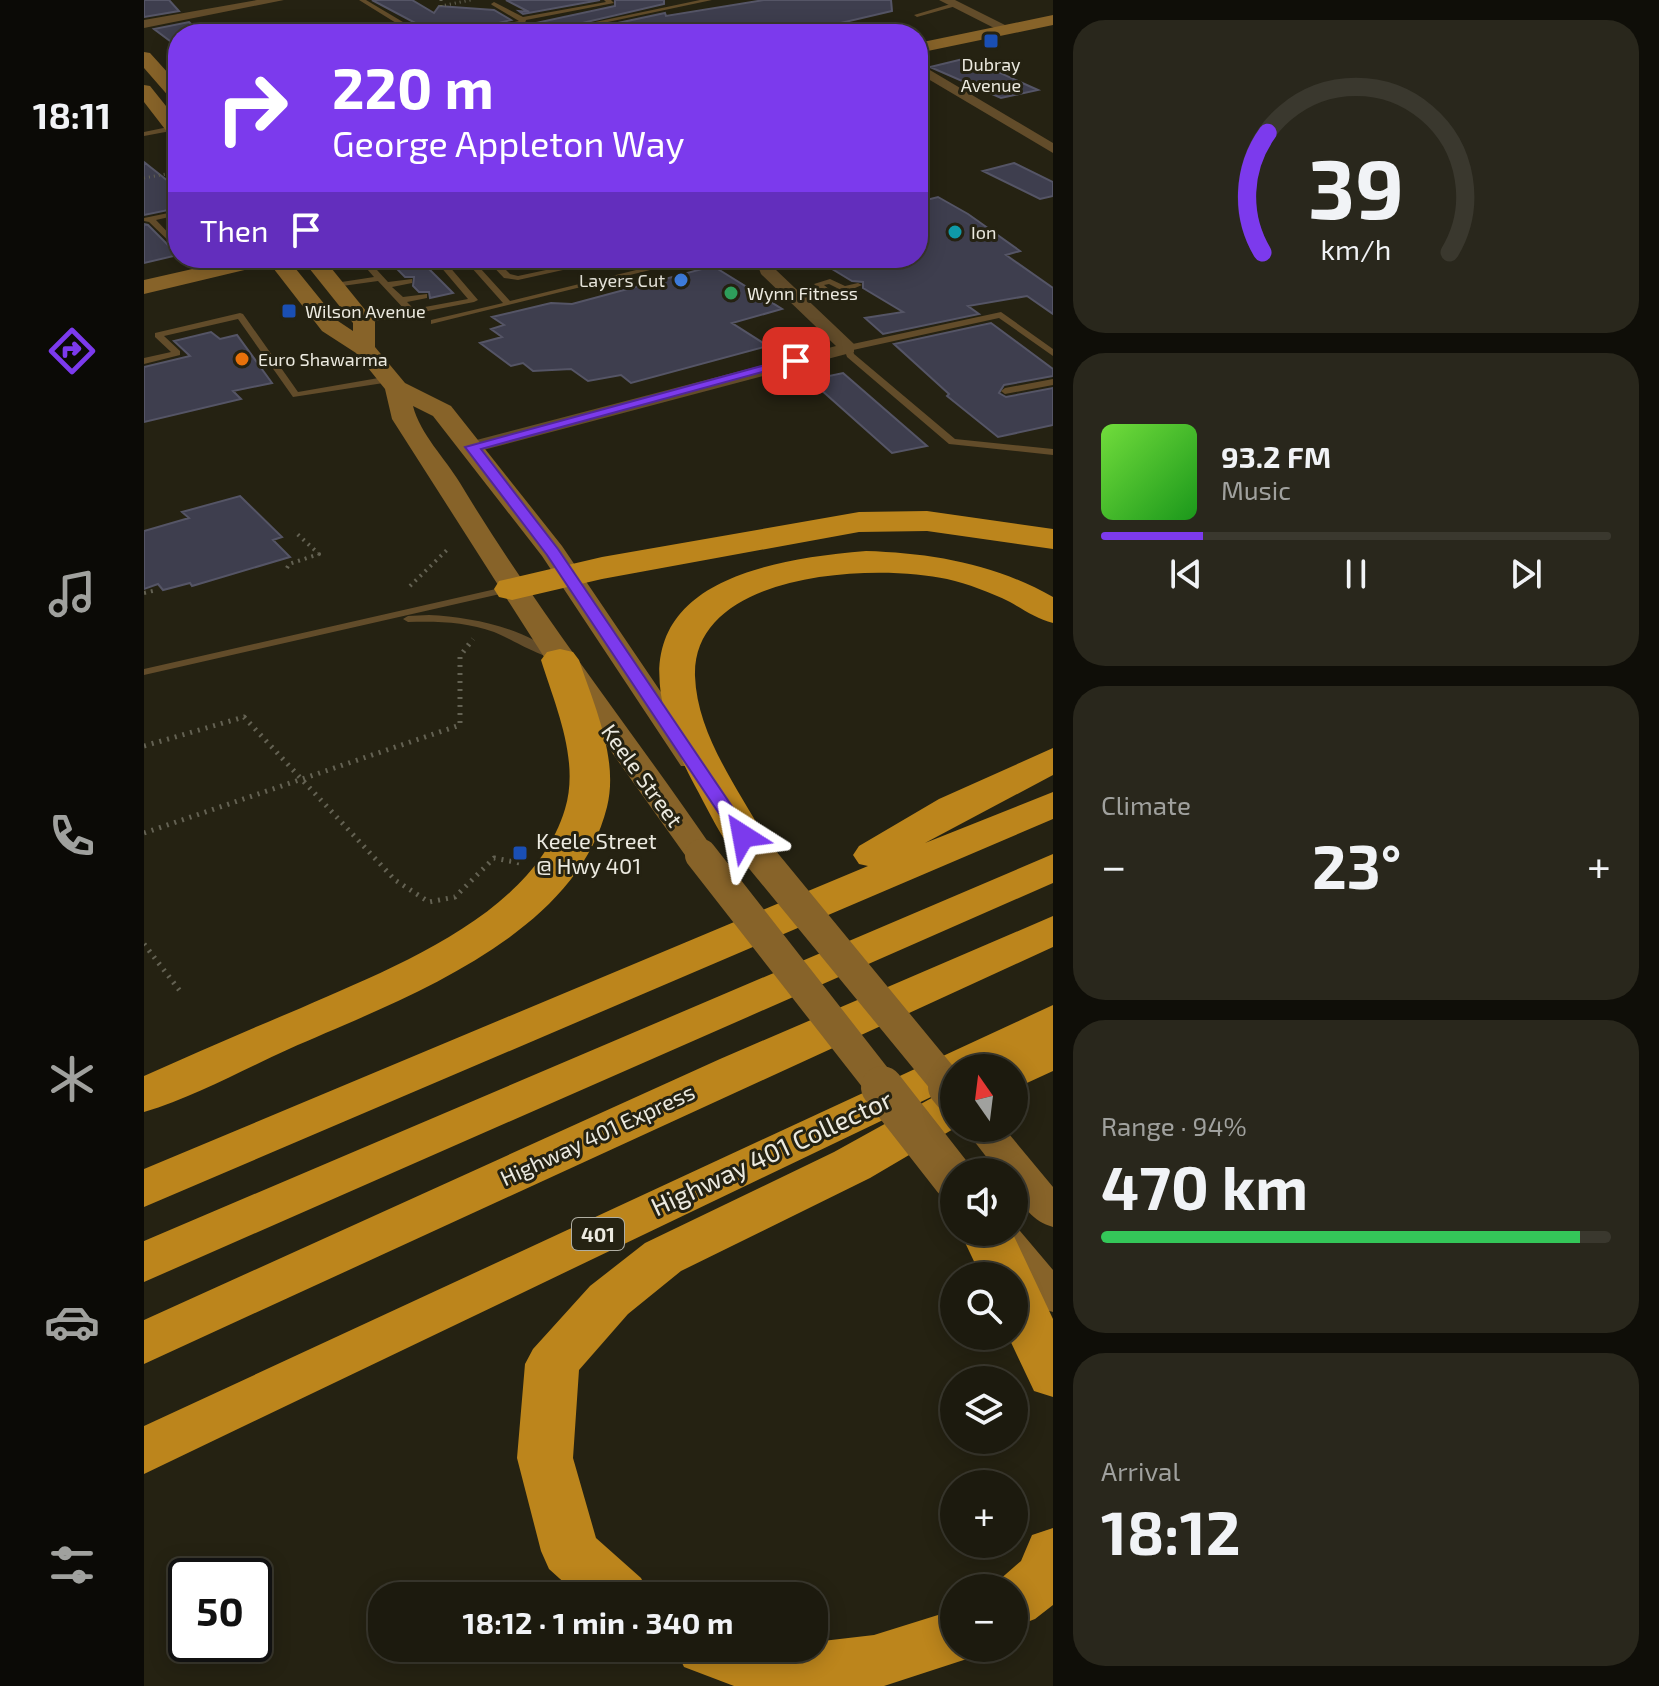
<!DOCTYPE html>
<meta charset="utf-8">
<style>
:root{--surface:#1c1a0e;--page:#29271c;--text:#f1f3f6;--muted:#a0a19e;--line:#3a382e;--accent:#7c3aed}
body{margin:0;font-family:"Exo 2",sans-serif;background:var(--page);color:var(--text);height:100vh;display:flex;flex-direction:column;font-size:30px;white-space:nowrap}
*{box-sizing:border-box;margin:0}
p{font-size:26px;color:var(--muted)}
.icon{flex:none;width:44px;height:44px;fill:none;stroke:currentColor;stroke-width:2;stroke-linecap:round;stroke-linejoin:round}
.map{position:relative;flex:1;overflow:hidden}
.panel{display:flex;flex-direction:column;gap:20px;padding:20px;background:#0f0e08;width:606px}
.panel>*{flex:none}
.hud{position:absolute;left:24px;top:24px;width:760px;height:244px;border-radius:32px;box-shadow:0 4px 20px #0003,0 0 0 2px var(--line);background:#7c3aed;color:#fff;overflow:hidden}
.needle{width:52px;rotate:346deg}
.fabs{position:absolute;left:796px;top:1054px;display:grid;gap:16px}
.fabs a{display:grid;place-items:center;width:88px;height:88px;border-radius:50%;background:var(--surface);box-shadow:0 4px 20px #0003,0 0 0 2px var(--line);font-size:40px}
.speed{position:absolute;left:24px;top:1558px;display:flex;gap:16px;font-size:40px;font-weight:700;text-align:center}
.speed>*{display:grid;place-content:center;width:104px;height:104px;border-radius:50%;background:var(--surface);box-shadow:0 4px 20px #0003,0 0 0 2px var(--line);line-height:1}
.speed .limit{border:4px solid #111;border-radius:12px;background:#fff;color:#111}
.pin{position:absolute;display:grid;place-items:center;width:68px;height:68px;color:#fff;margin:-34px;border-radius:16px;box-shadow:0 4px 12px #0006}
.me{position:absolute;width:88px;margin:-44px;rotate:326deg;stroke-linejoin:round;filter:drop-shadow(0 0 6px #0008)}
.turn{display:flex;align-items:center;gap:28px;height:168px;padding:0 32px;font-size:36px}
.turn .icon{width:104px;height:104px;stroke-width:2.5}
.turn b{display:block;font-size:56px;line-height:68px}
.then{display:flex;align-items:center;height:76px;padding:0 32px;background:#0003;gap:16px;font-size:30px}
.big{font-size:60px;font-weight:700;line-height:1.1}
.panel .widget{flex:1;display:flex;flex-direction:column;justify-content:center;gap:12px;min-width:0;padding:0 28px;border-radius:32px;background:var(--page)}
.panel .dial{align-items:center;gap:0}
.dial svg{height:208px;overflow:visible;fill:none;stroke:var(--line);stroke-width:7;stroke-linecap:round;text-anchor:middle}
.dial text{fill:var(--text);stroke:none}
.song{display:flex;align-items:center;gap:24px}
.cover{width:96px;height:96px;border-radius:12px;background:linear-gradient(135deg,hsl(100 70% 55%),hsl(120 70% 35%))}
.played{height:8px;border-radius:4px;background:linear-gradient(90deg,var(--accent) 20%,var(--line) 20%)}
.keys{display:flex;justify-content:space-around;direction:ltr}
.heat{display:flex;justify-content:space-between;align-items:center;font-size:44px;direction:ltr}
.charge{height:12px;border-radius:6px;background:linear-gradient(90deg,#34c759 94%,var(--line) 0)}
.trip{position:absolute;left:224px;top:1582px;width:460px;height:80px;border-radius:32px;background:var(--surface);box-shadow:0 4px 20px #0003,0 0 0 2px var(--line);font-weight:700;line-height:80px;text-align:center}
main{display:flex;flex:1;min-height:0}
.tab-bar{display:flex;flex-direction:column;width:144px;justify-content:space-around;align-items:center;background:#0b0a06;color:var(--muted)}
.tab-bar .icon{width:56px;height:56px}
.tab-bar .on{color:var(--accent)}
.tab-bar b{font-size:36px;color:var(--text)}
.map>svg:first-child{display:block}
</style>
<main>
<nav class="tab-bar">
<b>18:11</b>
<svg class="icon on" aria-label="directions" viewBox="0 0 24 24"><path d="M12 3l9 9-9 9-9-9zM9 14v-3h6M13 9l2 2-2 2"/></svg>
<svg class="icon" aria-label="music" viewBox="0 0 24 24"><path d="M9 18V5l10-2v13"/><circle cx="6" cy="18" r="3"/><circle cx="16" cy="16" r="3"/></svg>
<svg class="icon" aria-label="phone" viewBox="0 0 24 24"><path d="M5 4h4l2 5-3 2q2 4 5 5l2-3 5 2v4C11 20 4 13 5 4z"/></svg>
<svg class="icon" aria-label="climate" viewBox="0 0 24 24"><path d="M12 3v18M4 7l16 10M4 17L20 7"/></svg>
<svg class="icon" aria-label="car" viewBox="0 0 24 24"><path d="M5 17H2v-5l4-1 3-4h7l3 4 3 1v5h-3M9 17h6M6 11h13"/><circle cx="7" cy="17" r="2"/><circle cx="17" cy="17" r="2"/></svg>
<svg class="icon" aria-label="filters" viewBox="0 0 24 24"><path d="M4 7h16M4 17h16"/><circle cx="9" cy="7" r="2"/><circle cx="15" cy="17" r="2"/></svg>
</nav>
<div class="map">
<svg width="909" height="1686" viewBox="0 0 909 1686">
<rect width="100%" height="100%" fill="#252212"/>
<path fill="#3e3e4e" stroke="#556" stroke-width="2" d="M0,0H25L35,11L0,17Z
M228,0H268L290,13L295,6L350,10L367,20L309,34H292Z
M362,0H456L379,14L375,11L385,12Z
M471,0H520V4L391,34H341L471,6Z
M620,0H747L748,11L650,34H422L521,13L522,16Z
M45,22L57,34H34V47L10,29Z
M823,58L894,90L857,98L786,67Z
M0,162L34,189V208L0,215Z
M870,163L909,182V196L896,199L839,171Z
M794,197L824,214L876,251L862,255L909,288V314L883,296L824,306L835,314L739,334L721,318L759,312L719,288V282L708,281L670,258H774V202Z
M0,224L4,225L34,255L0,263Z
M280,264L309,293L286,298L285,292H275L269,286L270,277H261L253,269Z
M569,266L638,309L588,323L624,346L487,383L477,375L444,381L427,369L389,371L379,363L367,366L336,343L358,337L347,329L360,325L348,317L407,303L428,304Z
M847,323L909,369V376L860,385L855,393L862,397L909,388V425L854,437L803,396L805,394L750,344Z
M67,332L76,339L93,335L128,383L89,391L97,399L0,422V367L46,356L30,341Z
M699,373L783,446L748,453L666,380Z
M96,496L138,537L129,540L146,557L48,586L46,583L19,590L14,584L0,589V531L45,518L38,512Z"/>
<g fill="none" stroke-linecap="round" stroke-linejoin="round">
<path stroke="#646253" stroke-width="3" stroke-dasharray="1 4" stroke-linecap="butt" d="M297,0V6L327,0
M0,178L34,172"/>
<path stroke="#646253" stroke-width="4" stroke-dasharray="2 5" stroke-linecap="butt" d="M143,568L145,564L175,554L150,531
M266,586L306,547
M0,593L13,590"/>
<path stroke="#646253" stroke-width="5" stroke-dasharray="2 6" stroke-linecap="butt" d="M0,746L100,717L251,880L285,902L311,897L350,858L376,863
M0,833L316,725V656L329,639
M0,944L36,991"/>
<path fill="#624c2a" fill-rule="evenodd" d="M215,0H222L269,28L289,34L265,31Z
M460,0H467L470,3L382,20L381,23L379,24L325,34H312L375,21L348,5L347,4L350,2L379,17L462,2Z
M556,0H568L407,34H394Z
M810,3L813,5L812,6L773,17L770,15Z
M29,126H32V130L0,136V132Z
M34,211V215L12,220L34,243V250L5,222L0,221V218Z
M40,258H49L51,261L44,263Z
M227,258H235L232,266L274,258H298L334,300L330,302L217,324V320L262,311L234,281L191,287L187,285L191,283L230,277L223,269ZM290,259L324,299L270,309L263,302L283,298V294L259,297L248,287L268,283V279L244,282L233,270Z
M319,258H327L366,301L541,258H555L287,324V320L359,303Z
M341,258H350L366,274L374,276L458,258H473L374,280L360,278Z
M686,279L701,286L714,283L718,285L704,291L655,303L651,301L678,292L670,284ZM685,284L693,288L686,290L680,285Z
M857,312L909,349V356L855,318L709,350L710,354L811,439L909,449V455L805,444L703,357L700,348L704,345Z
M96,313L99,314L154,392L246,376L250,379L246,382L149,397L94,319L20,336L36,351V355L0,364V358L27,352L11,337V333Z
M909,379V385L861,394L857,391L861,388Z
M365,586L369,587L370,589L369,591L0,675V669Z
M285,615C328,617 381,628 414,656L413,658C399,659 366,638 350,632C322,622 294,621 264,622L259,619L264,616Z"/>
<path fill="#624c2a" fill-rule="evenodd" d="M113,0H140L0,28V20Z
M795,0H811L869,29L858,32Z
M774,63L909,143V153L774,73Z
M611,258H627L631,269L710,344V352L328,453L319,447L321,443L692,346L617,274Z"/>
<path fill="#876329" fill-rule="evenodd" d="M909,15V25L774,53V43Z
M0,52L6,53L34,84V101L27,99L0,68Z
M0,85L6,86L34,121V139L27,137L0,102Z
M97,258H143L194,321L209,331V323L157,258H179L231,322V347L261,383L307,406L418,546L563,760L559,766H537L398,556L289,416L269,406C276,434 301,458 316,483C394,613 488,730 573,855L568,862L557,865L546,862L402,660L248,419L241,389L212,353L178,331L126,264L0,294V280Z
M820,1128H860L909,1187V1227C884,1220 870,1197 870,1172H854Z
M870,1224L909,1270V1312L895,1308L834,1232H870Z"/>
<path fill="#bc851c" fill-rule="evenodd" d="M783,511L909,529V549L783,531L715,532L458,579L368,600L355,597L350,589L355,581L458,557L715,512Z
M722,551C788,553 851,564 909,597V623C893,619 880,610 866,602C846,592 824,584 803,579C731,563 548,571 551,676C553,734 593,787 620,836L614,845L599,849L584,845C572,827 562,806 551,786C457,613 561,564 722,551Z
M416,649L429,652L435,660C450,705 475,759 463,807C430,939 255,1000 145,1049C98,1070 50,1097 0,1112V1076C52,1053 104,1030 157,1008C250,967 389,915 421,809C436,760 411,705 397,660L403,652Z
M909,748V775L781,843L909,792V819L0,1207V1169L724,866L715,864L709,855L715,846L795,799Z
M909,854V883L0,1282V1241Z
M909,916V947L0,1364V1320L576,1059Z
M909,1005V1071L870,1089V1068H810V1086L0,1474V1426Z
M810,1090L811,1128L726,1178L537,1271L484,1314L435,1370L429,1458L452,1538L497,1578L506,1596H435L405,1569L397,1551L373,1458L381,1364L389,1349L446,1286L501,1243L690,1152L793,1095Z
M816,1232H868L909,1319V1397L890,1391L864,1336H870V1276H837Z
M909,1528V1605L891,1619L870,1627V1588H846L877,1561L888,1535Z
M810,1610V1648H835L832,1656L740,1686H590L540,1667L531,1648H670V1642L730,1635Z"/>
<path stroke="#876329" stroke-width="32" d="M599,836L807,1089
M557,855L740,1089"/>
<path stroke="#876329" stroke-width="42" d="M738,1087L810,1179
M805,1087L810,1093"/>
</g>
<path fill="#7c3aed" stroke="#51269a" stroke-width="2" d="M647,358L658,361L337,449L414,549L608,836L599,841L590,836L403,555L321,447Z"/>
<g fill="#1a4fb4" stroke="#252212" stroke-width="3">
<rect x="839" y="33" width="16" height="16" rx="4"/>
<rect x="137" y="303" width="16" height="16" rx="4"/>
<rect x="368" y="845" width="16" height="16" rx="4"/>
</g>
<circle fill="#0f9aa8" stroke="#252212" stroke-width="3" cx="811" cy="232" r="8"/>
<circle fill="#3f7fe0" stroke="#252212" stroke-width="3" cx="537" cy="280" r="8"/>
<circle fill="#2e9e5b" stroke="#252212" stroke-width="3" cx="587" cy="293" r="8"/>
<circle fill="#e8710a" stroke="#252212" stroke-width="3" cx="98" cy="359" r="8"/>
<g text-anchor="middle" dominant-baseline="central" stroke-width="6" stroke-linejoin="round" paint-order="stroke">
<g font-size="18" fill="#eceae0" stroke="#252212" text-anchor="start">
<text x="847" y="64" text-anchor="middle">Dubray<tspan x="847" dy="21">Avenue</tspan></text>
<text x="827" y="232">Ion</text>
<text x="521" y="280" text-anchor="end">Layers Cut</text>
<text x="603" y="293">Wynn Fitness</text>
<text x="161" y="311">Wilson Avenue</text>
<text x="114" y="359">Euro Shawarma</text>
</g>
<rect fill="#252212" stroke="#b0aea2" stroke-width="2" x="428" y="1218" width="52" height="32" rx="6"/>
<g font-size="20" font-weight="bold" fill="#eceae0">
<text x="454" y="1234">401</text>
</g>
<g font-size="22" fill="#eceae0" stroke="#252212">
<text transform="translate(499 775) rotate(54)">Keele Street</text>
<text transform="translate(453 1134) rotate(-25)">Highway 401 Express</text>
</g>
<g font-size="22" fill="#eceae0" stroke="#252212" text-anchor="start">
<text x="392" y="840">Keele Street<tspan x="392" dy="25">@ Hwy 401</tspan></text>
</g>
<g font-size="26" fill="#eceae0" stroke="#252212">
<text transform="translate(627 1152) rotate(-25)">Highway 401 Collector</text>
</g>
</g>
</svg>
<div class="fabs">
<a><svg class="needle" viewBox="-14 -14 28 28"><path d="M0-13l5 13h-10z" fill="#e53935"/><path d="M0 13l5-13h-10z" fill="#a0a19e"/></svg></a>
<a><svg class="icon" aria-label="sound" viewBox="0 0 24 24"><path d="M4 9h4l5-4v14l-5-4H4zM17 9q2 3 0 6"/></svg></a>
<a><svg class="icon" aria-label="search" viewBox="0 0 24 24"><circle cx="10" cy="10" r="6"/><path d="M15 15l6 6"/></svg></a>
<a><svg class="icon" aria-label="layers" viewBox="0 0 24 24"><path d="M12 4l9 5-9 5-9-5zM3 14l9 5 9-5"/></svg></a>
<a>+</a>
<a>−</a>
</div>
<div class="speed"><div class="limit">50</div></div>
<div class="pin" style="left:652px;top:361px;background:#d93025"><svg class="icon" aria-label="arrive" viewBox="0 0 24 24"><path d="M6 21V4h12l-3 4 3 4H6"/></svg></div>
<svg class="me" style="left:599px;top:836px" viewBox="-20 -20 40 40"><path d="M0-17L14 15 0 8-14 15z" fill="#7c3aed" stroke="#fff" stroke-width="4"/></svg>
<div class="trip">18:12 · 1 min · 340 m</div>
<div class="hud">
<div class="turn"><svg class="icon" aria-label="right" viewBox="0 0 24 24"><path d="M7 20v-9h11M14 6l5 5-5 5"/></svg><div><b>220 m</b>George Appleton Way</div></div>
<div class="then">Then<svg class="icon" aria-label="arrive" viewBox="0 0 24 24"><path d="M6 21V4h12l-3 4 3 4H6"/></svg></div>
</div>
</div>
<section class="panel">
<div class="widget dial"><svg viewBox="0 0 100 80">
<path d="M14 69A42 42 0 1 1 86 69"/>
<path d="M14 69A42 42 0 0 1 16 23" stroke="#7c3aed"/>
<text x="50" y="56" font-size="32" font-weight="700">39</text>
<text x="50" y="72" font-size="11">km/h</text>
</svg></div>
<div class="widget">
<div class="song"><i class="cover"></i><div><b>93.2 FM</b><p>Music</p></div></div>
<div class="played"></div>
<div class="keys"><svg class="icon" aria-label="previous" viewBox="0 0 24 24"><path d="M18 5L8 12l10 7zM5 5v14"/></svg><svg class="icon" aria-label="pause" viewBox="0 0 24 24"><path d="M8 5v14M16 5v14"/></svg><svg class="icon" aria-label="next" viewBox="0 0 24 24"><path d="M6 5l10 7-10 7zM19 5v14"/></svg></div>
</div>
<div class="widget"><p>Climate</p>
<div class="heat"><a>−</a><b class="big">23°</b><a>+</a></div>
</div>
<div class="widget"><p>Range · 94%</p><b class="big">470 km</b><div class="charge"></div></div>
<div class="widget"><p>Arrival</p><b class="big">18:12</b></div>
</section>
</main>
